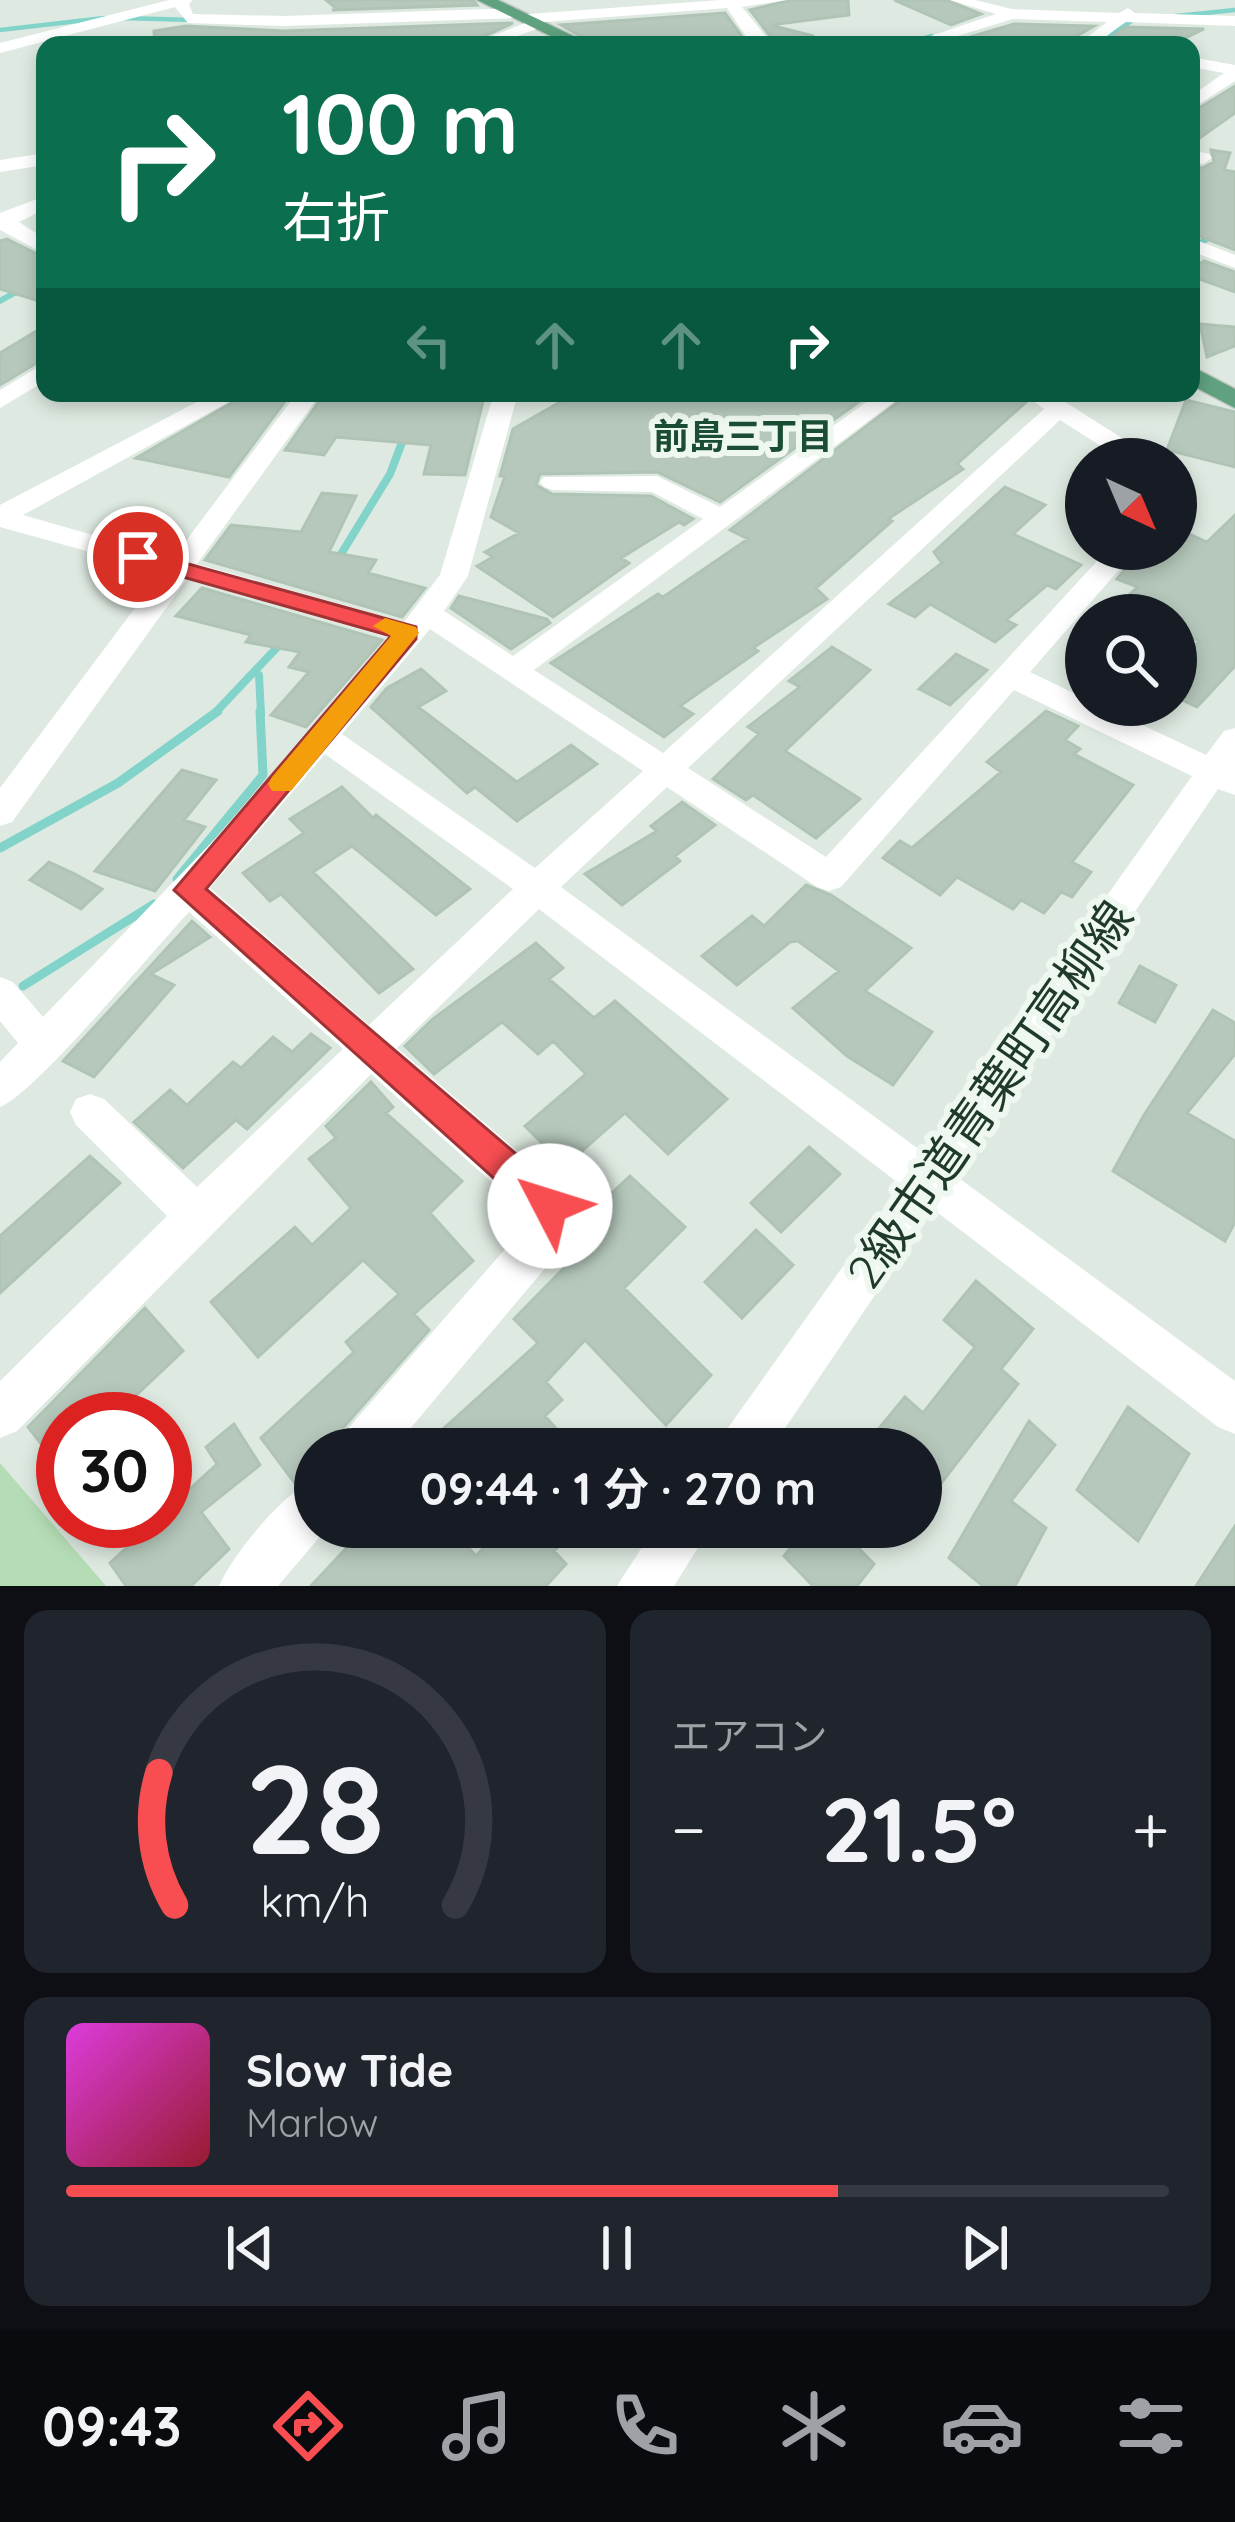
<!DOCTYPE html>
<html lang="ja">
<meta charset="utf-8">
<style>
:root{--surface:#171b24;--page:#20242c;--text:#f1f3f6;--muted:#9ea1a6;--line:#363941;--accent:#f84e52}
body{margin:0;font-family:Quicksand,"Noto Sans JP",sans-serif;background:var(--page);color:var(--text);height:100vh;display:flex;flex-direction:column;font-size:45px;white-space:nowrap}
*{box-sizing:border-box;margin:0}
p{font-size:39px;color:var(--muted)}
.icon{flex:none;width:66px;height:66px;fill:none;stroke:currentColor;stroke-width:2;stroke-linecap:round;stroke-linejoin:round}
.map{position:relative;height:1586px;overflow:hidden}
.side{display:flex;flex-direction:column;gap:24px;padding:24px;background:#0d0f14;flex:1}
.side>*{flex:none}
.top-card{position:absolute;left:36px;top:36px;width:1164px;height:366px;border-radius:24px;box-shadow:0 6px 18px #0003;background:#0b6e4f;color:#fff;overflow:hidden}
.needle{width:78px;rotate:136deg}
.fabs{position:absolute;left:1065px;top:438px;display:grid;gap:24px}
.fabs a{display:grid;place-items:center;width:132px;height:132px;border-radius:50%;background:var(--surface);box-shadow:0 6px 18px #0003;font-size:60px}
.speed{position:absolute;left:36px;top:1392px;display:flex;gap:24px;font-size:60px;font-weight:700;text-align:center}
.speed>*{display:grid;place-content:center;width:156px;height:156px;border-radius:50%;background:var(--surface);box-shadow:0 6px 18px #0003;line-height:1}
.speed .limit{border:18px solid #d22;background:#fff;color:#111}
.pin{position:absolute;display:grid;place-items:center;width:102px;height:102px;color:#fff;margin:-51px;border:6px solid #fff;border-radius:50%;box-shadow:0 3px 12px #0007}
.me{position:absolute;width:132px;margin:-66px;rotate:310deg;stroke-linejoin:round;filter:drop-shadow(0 0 9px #0008)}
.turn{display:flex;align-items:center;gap:42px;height:252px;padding:0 48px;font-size:54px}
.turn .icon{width:156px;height:156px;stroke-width:2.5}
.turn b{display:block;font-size:84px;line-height:102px}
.lanes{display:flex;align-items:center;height:114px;padding:0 48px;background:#0003;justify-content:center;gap:60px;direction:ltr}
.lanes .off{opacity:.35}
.big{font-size:90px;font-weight:700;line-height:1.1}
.side .tile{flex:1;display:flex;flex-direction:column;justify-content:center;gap:18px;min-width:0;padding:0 42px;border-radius:24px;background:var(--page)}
.side .dial{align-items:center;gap:0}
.dial svg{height:312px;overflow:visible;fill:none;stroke:var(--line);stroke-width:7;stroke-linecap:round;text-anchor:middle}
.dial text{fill:var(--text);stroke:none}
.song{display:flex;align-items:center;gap:36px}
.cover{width:144px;height:144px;border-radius:18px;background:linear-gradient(135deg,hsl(300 70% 55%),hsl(350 70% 35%))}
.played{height:12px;border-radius:6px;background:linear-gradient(90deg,var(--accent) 70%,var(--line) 70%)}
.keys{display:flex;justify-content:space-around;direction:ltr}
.heat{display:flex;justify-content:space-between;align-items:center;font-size:66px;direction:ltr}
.side .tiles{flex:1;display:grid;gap:24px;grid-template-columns:1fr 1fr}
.tile:last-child{grid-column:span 2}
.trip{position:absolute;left:294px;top:1428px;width:648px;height:120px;border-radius:60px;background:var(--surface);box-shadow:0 6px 18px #0003;font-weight:700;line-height:120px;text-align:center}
.tabs{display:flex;height:192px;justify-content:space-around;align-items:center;background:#090b0e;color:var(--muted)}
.tabs .icon{width:84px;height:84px}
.tabs .on{color:var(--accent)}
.tabs b{font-size:54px;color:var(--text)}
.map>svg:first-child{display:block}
</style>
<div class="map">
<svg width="1235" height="1586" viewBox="0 0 1235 1586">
<rect width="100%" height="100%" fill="#deeae1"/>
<path fill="#b5ddb5" d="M0,1463L106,1586H0Z"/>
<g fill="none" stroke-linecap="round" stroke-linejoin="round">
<path stroke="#82d3ca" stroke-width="4.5" d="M1176,16L1235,10
M121,18L194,20
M0,30L104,18
M901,45L932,36
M1096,45L1136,18"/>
<path stroke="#82d3ca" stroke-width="6" d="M1191,249L1224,228L1235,230
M0,301L45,276"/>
<path stroke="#82d3ca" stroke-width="8" d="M335,564L390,474L406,432
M259,675L261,714
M214,714L286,638"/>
<path stroke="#82d3ca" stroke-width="9" d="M0,848L118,783L218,711
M177,879L263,775L260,711
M23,986L154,904"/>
</g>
<path fill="#b6c8bc" stroke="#b0c4b6" stroke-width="3" d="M326,0H473L477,5L332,10L337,9Z
M791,0H848L849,15L770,25L813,36L812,45H777L750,10Z
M894,0H946L981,14L951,25Z
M725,13L748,45H596L561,25Z
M513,23L465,45H155L154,31L186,26L284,31Z
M1014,24L1094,26L1075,37L1073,45H943Z
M1126,27L1204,29L1171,45L1104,43Z
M1235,86V113L1191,144V113Z
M1211,150L1230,153L1224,170L1235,172V250L1191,233V166L1202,168L1214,162Z
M7,239L45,258V303L0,289V241Z
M1204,261L1235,272V292L1191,276V270Z
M1200,324L1235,327V346L1207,357Z
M45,326V358L0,385V353Z
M249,393H291L229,477L136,458Z
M325,393H485L465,475L424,474L431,445L336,437L324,455L285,450Z
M576,393H871L720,502L657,472L540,474L536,485L552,494L651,496L693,519L684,525L679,522L621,558L629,563L553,617L477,566L493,557L485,552L519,533L491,517L505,476H500L513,429Z
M910,393H1002L1026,402L957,464L963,469L888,519L892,521L816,588L827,599L753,648L758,651L680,706L693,714L664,737L551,663L658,594L663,597L748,539L730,530Z
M1186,400L1235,412V467L1167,450Z
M1005,487L1045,505L1013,534L1081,565L1056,589L1047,585L1006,620L1016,625L995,642L930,604L915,617L889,604L942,563L934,552Z
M322,493L356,496L329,552L376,560L368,573L425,588L402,617L205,560L231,525L301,532Z
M1235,515V666L1197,707L1176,697V669L1199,641L1176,630V615H1106L1138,587L1117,579L1141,549H1176V528L1207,542Z
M202,588L382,640L306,727L271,715L309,672L289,667L300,652L246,642L251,635L176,616Z
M459,596L547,619L550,623L511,649L451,608Z
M832,647L870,670L785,751L860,799L816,838L753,795L746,800L713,779L759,734L748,727L800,687L789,681Z
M956,654L987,670L950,705L919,689Z
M421,669L446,691L418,707L517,782L571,745L597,764L517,821L475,787L467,793L371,707L387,688Z
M1046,711L1078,726L1065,740L1080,749L1074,754L1133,785L1072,862L1091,872L1072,897L1061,892L1044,913L1021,900L1013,909L957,877L940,895L883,858L900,841L912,848L1001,772L987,762Z
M182,770L216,780L184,820L205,827L155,891L95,871Z
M342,787L373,818L376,815L470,889L436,915L352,846L313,872L413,969L379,993L281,894L270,901L243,873L304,833L290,819Z
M682,802L715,825L675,856L680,861L622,905L585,874L657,831L651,826Z
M49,862L75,874L102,889L81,909L30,880Z
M806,885L831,895L911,948L865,991L932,1032L893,1085L847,1056L793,1008L839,971L798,941L790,942L737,985L702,956L752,916L764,926Z
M192,921L210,937L151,974L174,985L94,1077L63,1061Z
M536,943L563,968L549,979L594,1018L615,1001L727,1099L668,1154L625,1113L565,1166L525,1126L586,1074L553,1041L538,1054L502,1022L434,1074L405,1046L433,1019Z
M1140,966L1176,985L1155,1022L1119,1003Z
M1213,1010L1235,1023V1054L1187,1113L1235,1141V1222L1225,1241L1113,1171L1144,1115Z
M311,1034L330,1048L247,1129L236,1120L183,1168L134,1122L170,1090L187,1105L233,1062L241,1068L273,1037L292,1052Z
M371,1082L393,1107L386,1113L462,1181L430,1213L473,1261L414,1314L429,1330L342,1429L336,1442L328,1449H315V1462L294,1482L261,1438L354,1352L346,1342L399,1294L363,1260L258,1357L211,1302L295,1227L312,1245L351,1208L309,1159L336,1138L326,1126Z
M809,1147L840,1174L781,1232L751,1203Z
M90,1156L120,1183L0,1293V1236Z
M630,1176L685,1227L624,1288L711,1375L666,1425L585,1340L546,1382L562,1400L545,1416L574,1449H455L441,1431L538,1343L514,1319L609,1222L595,1209Z
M756,1230L793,1265L742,1318L705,1282Z
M976,1281L1033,1329L1001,1369L1018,1384L921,1509V1449H862L905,1397L923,1413L975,1347L944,1320Z
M145,1308L183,1351L111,1419H63V1472L28,1427Z
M1128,1407L1189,1454L1138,1541L1077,1490Z
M1029,1421L1055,1445L1011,1501L1046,1528L1015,1586H983L949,1558Z
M234,1424L260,1465L201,1512L229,1549L191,1586H126L110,1563L156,1521H165V1512L217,1464L206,1447Z
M1235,1526V1586H1196Z
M366,1527H450L476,1556L503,1527H578L554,1551L566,1564L546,1586H311Z
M808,1527H838L874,1564L857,1586H813L784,1556Z"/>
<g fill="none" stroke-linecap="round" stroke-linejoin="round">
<g stroke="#c0c8c4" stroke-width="3">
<path id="major" d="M477,0H498L592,45H569Z
M1191,366L1235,389V408L1191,385Z"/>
</g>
<path fill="#fff" fill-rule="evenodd" d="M169,0H193L189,4L193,14L284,16L515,8L523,13L515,18L284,26L188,23L175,7L0,53V43Z
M721,0H787L742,7L773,45L749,41L727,8L544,22L542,27L492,45H469L525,23L520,19L528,14Z
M950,0H975L1012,9L1119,13L1128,8L1135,13L1235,16V26L1125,22L1095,45H1077L1107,22L1013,19L928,45H904L996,14Z
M1191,57L1235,65V81L1191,109V96L1224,73L1191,67Z
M1191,150L1209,154L1212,158L1203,164L1191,161Z
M45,153V165L0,172V160Z
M45,196V209L19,222L45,239V254L0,230V213Z
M1191,238L1235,255V268L1191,251Z
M45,363V381L0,408V390Z
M214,393H245L23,515L173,558L297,393H321L197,564L404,622L440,575L494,393H518L468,576L444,611L513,656L703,519L652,492L553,490L544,487L540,482L544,477L657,476L720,507L879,393H906L534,670L663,753L1044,409L1023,393H1051L1147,454L1151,459H1121L1060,420L688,768L826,857L1108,549H1137L1030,672L1086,699V705H1100L1206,755L1224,731L1235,728V795L1218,789L956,1176L1235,1381V1434L1218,1427L933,1209L771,1449H718L725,1432L901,1185L539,909L397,1048L565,1192L571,1206L552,1260L393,1449H338L345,1432L520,1232L526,1213L371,1074L17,1431L0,1438V1381L167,1216L76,1125L70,1112L76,1099L90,1094L104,1099L197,1187L343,1049L189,912C154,949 35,1094 0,1107V1062L18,1043L0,1021V977L13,982L43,1017L212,842L390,638L187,579L12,822L0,826V788L162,572L0,527V505ZM430,629L643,771L535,868L342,734ZM1014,690L1192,776L924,1153L561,887L667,787L817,887L829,891L841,887ZM325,754L513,889L369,1025L210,888Z
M315,1479V1527H328L278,1586H219C233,1554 284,1492 315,1479Z
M655,1527H711L674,1586H617Z"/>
<use href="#major" fill="#60a27f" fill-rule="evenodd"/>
</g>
<path fill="#f84e52" stroke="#a13335" stroke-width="3" d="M138,550L416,627V639L206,889L563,1194L568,1206L563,1218L550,1223L538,1218L174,890L391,636L130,562L127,557Z"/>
<path fill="#f59e0b" d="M385,618L416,627L419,633L291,791H272L268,784L272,777L391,636L373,626Z"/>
<g text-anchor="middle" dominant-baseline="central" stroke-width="12" stroke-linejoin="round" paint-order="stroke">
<g font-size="36" font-weight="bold" fill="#1a4d33" stroke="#eef7f0">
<text x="743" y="435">前島三丁目</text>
</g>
<g font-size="48" fill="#1f3a2b" stroke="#eef7f0">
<text transform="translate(989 1094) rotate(-55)">2級市道青葉町高柳線</text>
</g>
</g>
</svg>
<div class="fabs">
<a><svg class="needle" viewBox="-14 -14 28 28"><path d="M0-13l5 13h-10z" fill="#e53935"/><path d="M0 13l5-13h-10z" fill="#9ea1a6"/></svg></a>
<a><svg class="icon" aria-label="search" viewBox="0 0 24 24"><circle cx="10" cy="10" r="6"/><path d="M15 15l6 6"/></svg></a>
</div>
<div class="speed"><div class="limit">30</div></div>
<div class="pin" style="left:138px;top:557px;background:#d93025"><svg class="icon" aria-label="arrive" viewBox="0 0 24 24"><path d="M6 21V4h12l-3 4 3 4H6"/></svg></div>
<svg class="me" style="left:550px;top:1206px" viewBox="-20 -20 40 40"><circle r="19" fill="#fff"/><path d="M0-13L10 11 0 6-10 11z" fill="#f84e52"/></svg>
<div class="trip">09:44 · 1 分 · 270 m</div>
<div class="top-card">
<div class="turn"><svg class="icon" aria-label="right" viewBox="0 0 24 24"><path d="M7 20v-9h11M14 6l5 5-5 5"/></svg><div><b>100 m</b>右折</div></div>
<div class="lanes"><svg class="icon off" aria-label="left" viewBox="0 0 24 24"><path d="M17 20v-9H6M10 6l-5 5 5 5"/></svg><svg class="icon off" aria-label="ahead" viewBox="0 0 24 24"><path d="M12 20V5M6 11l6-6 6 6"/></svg><svg class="icon off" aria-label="ahead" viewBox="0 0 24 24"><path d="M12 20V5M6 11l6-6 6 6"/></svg><svg class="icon" aria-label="right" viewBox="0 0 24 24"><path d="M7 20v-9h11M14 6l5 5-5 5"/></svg></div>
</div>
</div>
<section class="side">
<div class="tiles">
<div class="tile dial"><svg viewBox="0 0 100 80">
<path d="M14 69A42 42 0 1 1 86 69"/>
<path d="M14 69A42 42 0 0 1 10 35" stroke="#f84e52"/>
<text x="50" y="56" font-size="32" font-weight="700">28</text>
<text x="50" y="72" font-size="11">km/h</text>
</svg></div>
<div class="tile"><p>エアコン</p>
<div class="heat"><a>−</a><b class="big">21.5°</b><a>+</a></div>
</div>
<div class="tile">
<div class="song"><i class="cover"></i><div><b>Slow Tide</b><p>Marlow</p></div></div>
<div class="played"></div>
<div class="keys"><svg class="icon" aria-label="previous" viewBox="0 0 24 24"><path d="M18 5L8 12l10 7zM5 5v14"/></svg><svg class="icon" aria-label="pause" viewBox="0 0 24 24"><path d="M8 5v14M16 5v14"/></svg><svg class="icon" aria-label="next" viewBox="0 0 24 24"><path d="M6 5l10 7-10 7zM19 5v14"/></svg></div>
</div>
</div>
</section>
<nav class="tabs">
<b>09:43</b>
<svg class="icon on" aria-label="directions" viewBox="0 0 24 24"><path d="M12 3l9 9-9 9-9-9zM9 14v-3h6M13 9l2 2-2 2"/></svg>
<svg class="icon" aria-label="music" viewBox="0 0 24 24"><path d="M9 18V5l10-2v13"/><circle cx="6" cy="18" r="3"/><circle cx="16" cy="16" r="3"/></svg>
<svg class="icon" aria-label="phone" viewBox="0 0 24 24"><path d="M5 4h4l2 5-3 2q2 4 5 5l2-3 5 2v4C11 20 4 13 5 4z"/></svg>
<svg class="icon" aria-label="climate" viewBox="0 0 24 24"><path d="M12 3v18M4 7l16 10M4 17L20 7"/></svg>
<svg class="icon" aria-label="car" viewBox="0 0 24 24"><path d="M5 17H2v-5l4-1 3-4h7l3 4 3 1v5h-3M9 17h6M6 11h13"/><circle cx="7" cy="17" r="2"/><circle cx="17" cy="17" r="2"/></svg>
<svg class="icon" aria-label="filters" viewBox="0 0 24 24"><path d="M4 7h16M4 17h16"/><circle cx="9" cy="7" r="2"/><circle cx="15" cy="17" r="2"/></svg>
</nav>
